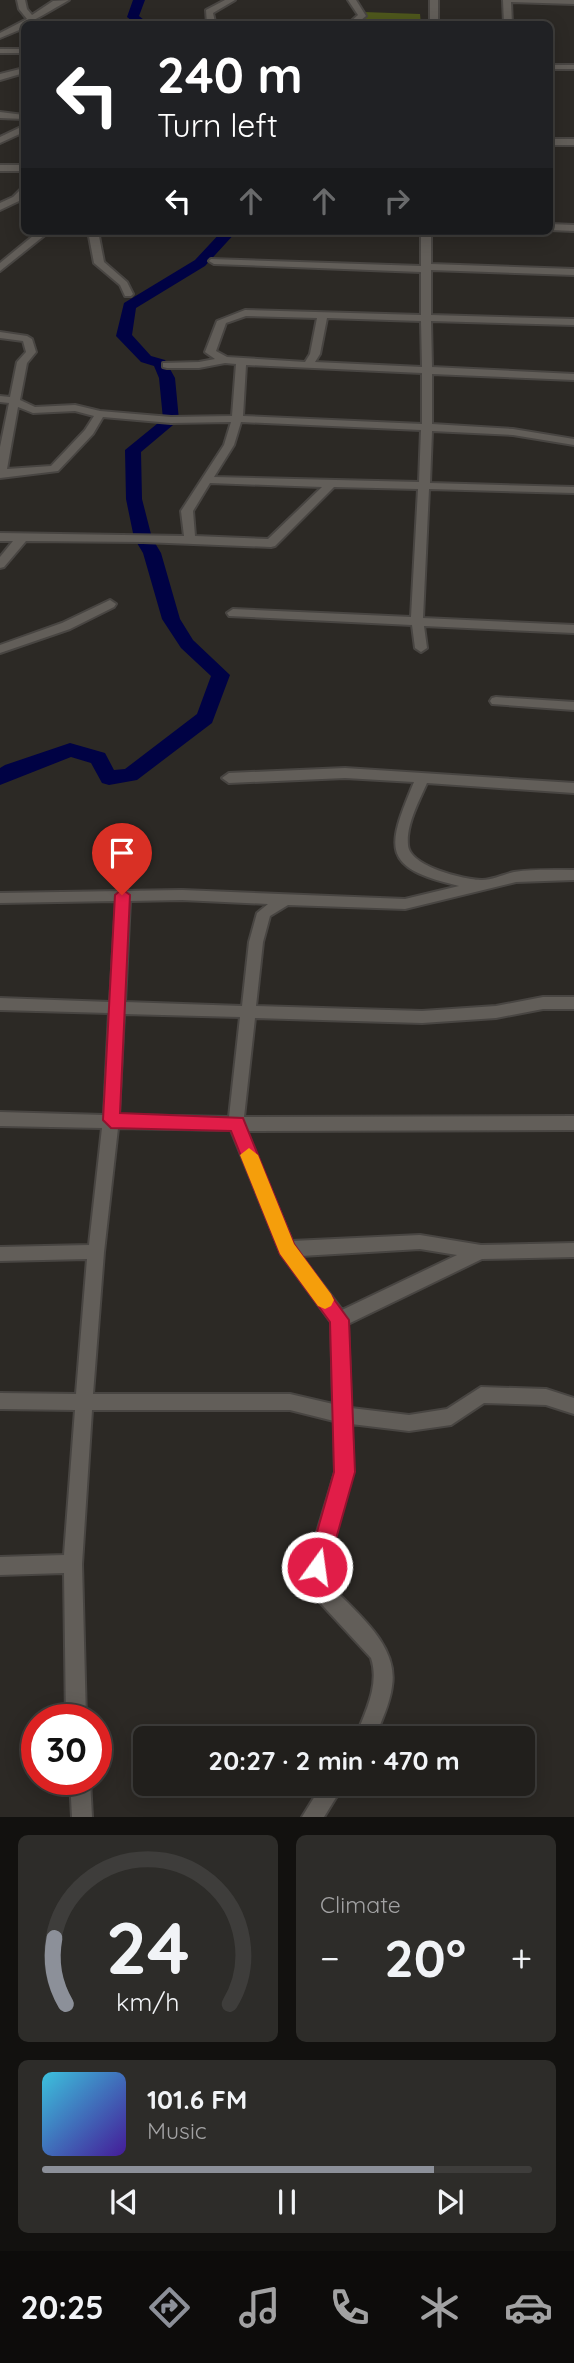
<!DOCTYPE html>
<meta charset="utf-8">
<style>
:root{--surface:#211f1c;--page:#2d2c29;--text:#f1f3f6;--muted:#a2a2a3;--line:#3e3d3b;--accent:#8c9099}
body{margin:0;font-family:Quicksand,sans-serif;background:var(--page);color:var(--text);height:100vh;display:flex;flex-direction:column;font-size:26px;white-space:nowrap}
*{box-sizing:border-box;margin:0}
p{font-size:23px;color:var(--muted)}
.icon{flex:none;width:38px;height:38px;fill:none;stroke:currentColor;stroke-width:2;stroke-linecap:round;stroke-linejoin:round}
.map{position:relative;height:1817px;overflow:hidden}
.details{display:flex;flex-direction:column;gap:18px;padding:18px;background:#12110f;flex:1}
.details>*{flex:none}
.hud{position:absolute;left:21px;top:21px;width:532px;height:214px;border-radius:10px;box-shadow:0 4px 18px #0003,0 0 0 2px var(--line);background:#202124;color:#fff;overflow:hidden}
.speed{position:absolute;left:21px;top:1704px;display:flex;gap:14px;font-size:35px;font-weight:700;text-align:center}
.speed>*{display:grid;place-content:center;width:91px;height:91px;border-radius:50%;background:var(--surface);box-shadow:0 4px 18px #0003,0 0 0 2px var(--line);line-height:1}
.speed .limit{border:10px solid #d22;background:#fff;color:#111}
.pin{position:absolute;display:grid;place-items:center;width:60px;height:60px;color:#fff;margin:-72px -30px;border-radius:50% 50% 50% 0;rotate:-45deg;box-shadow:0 0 7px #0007}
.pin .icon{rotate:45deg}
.me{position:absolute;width:77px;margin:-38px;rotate:14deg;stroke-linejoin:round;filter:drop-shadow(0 0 5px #0008)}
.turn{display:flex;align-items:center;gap:24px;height:147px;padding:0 21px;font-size:32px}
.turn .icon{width:91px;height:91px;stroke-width:2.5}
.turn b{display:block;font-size:49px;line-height:60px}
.lanes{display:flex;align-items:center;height:66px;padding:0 21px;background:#0003;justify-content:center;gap:35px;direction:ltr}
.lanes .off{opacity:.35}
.big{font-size:52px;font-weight:800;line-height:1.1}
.details .tile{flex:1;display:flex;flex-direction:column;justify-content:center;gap:10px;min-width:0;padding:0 24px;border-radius:10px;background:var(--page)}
.details .dial{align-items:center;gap:0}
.dial svg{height:182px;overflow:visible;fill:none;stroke:var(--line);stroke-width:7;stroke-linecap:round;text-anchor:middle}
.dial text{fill:var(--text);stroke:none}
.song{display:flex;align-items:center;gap:21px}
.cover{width:84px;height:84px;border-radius:10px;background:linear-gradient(135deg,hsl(190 70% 55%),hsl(260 70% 35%))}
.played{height:7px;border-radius:4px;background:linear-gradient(90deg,var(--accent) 80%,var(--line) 80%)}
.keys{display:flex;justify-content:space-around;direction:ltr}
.heat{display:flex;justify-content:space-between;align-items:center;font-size:38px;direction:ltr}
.details .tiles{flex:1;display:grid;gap:18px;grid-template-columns:1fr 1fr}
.tile:last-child{grid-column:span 2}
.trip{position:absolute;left:133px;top:1726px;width:402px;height:70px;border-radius:10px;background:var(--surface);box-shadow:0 4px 18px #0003,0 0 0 2px var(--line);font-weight:800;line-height:70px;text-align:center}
.dock{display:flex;height:112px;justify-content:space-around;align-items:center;background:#0d0c0b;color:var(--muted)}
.dock .icon{width:49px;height:49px}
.dock .active{color:var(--accent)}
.dock b{font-size:32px;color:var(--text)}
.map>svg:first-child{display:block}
</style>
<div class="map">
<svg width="574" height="1817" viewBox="0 0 574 1817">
<rect width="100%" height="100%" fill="#2c2925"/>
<path fill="#4e571c" d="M363,12L420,14L421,24H363Z"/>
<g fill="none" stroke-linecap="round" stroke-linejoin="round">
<path fill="#000244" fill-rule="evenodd" d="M133,0H145L139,16L149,24H136L127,17Z
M222,231H237L205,266L136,308L132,335L151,356L165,360L175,378L179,420L141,452L142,499L152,538L161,553L180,619L193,640L230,675L212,723L137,780L109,785L102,783L91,763L71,757L0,785V768L5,765L70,743L105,753L114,770L125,769L197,714L211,676L181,648L162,619L143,553L134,538L126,499L125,450L163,419L159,378L154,366L141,362L116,336L124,303L195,260Z"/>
<g stroke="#484542" stroke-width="4">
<path id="street" d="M17,0H25L27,9L32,15L53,1L69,0C60,5 31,23 24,24V28L0,38V33L27,19L19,9Z
M225,0H235L213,13L215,22H244L248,24H207L206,10Z
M348,0H356L366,16L356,24H348L358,15Z
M430,0H438V24H430Z
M503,0H574V4L511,2L512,24H504Z
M0,49H24V53H0Z
M550,65H574V69H550Z
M24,68V73L0,80V74Z
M0,112L24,115V119L0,118Z
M21,127H24V132L0,143V137Z
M550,139H574V145H550Z
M0,165H24V171H0Z
M24,186V194L19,201L0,210V203L13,197Z
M550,224L574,225V231L550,230Z
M39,231H50L0,271V263Z
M88,231H98L104,262L127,282L133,294L131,296H125L120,285L94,263Z
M421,231H431V264L574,269V275L431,270V315L574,319V325L431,321L432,367L574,374V380L432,374V424L513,429L574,439V445L513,435L432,431L430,483L574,487V493L429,489L423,618L574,625V633L424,626L427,648L421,652L415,648L412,625L229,616L227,613L233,609L411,617L418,489L334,487L275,546L271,547L143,542L26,541L4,567L0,568V557L13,541H0V533L184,536L181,511L224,445L231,422L171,423L103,417L93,434L58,471L0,478V447L9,403L0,402V396L10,397L17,362L26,352L23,341L0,338V332L27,336L32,339L36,352L27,363L20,400L35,407L75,405L100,411L171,417L232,416L236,364L225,363L199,368H167L163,367V363L199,362L215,359L205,352L217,321L245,310L421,315V272L214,264L209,261L211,259L421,266ZM246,316L317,318L310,354L305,362L227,357L216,351L226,323ZM327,318L421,321L422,367L315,362L320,354ZM246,365L422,373V424L243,416ZM18,407L33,413L75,411L94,416L85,430L51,466L7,469ZM241,422L421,430L419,482L214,477L234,445ZM210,483L322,487L268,539L195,536L193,511Z
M110,600L116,604L114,607L70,629L0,653V645L62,623Z
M496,697L574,702V710L492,704L490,701L492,698Z
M345,768L574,783V793L427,783C419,801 406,825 408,845C409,866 464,880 482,880C493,880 504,874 514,872C533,869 554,870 574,870V880L516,882L405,909L288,905L270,916L263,942L256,1006L422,1011L496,1006L543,997H574V1009H543L496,1018L422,1023L255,1018L244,1117L574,1116V1130L246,1131L292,1241L420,1235L481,1245L574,1243V1257L482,1259L348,1324L351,1408L409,1415L447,1409L481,1387L546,1389L574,1398V1414L546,1405L484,1403L451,1425L409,1431L351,1424C352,1440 355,1459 352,1475C346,1503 320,1556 328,1583C354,1611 399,1644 392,1686C390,1704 381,1721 375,1738H355C365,1713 380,1685 371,1658L313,1595L308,1577L312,1549L335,1472L334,1421L290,1410H92L82,1564L86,1720H66L64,1573L0,1575V1557L64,1555L75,1410L0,1409V1393L76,1394L87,1259L0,1261V1247L89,1245L102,1128L0,1126V1112L104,1115L109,1013L0,1010V998L110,1002L116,901L0,903V893L182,890L405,899L459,886C381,868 386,849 414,782L345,778L229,783L222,778L229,773ZM182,900L268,904L257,913L249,942L242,1006L125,1002L130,901ZM124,1014L240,1017L229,1117L119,1115ZM118,1128L231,1130L281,1254L331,1322L333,1404L290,1394H93L104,1252ZM420,1249L457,1255L342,1310L301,1256Z
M70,1780H90L92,1817H72Z
M323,1783H345L324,1817H302Z"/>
</g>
<use href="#street" fill="#625e59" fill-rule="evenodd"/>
</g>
<path fill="#e11d48" stroke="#92132f" stroke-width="2" d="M122,889L130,895L120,1113L243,1118L294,1244L349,1320L355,1472L328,1567L325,1574L317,1577L310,1574L307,1567L334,1472L330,1322L280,1254L231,1131L111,1128L103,1120L115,895Z"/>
<path fill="#f59e0b" d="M249,1148L258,1155L294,1244L331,1294L334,1300L331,1306L325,1309L318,1306L280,1254L240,1155Z"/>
</svg>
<div class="speed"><div class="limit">30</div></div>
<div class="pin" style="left:122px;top:895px;background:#d93025"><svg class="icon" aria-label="arrive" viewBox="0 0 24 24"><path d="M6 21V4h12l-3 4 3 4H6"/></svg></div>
<svg class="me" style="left:317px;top:1567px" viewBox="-20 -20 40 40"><circle r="17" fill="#e11d48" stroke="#fff" stroke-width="3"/><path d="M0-11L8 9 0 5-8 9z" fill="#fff"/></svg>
<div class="trip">20:27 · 2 min · 470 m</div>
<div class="hud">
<div class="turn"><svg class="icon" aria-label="left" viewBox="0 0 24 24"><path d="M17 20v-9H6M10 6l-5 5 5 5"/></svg><div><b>240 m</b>Turn left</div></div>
<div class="lanes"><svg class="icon" aria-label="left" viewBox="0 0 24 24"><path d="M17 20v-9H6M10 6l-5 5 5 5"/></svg><svg class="icon off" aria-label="ahead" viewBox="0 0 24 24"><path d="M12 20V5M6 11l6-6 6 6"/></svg><svg class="icon off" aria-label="ahead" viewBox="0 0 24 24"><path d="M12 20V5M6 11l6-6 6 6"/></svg><svg class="icon off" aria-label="right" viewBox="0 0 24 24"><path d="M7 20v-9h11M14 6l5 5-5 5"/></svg></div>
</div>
</div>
<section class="details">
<div class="tiles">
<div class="tile dial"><svg viewBox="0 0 100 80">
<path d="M14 69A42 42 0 1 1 86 69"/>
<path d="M14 69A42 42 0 0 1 9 40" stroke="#8c9099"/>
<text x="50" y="56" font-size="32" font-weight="700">24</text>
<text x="50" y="72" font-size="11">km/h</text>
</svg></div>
<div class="tile"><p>Climate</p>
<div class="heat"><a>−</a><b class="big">20°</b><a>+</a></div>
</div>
<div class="tile">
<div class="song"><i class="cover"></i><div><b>101.6 FM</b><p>Music</p></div></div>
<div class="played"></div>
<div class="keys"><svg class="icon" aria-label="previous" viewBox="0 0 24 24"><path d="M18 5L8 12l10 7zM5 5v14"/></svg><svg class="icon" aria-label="pause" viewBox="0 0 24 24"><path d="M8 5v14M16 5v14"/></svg><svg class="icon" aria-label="next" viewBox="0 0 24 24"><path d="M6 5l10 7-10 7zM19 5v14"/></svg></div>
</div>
</div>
</section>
<nav class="dock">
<b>20:25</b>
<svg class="icon active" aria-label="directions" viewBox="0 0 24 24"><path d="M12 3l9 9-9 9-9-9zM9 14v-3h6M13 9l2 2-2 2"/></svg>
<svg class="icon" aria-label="music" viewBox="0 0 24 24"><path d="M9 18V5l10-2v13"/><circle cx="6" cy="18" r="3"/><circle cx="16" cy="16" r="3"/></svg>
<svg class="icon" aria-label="phone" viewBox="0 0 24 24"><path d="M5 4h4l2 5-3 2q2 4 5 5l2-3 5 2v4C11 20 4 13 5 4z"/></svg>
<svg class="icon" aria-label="climate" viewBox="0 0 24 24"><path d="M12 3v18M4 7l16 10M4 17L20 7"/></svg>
<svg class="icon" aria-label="car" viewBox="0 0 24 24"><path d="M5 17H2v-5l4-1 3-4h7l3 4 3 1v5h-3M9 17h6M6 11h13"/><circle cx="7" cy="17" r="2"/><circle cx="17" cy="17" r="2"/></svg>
</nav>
